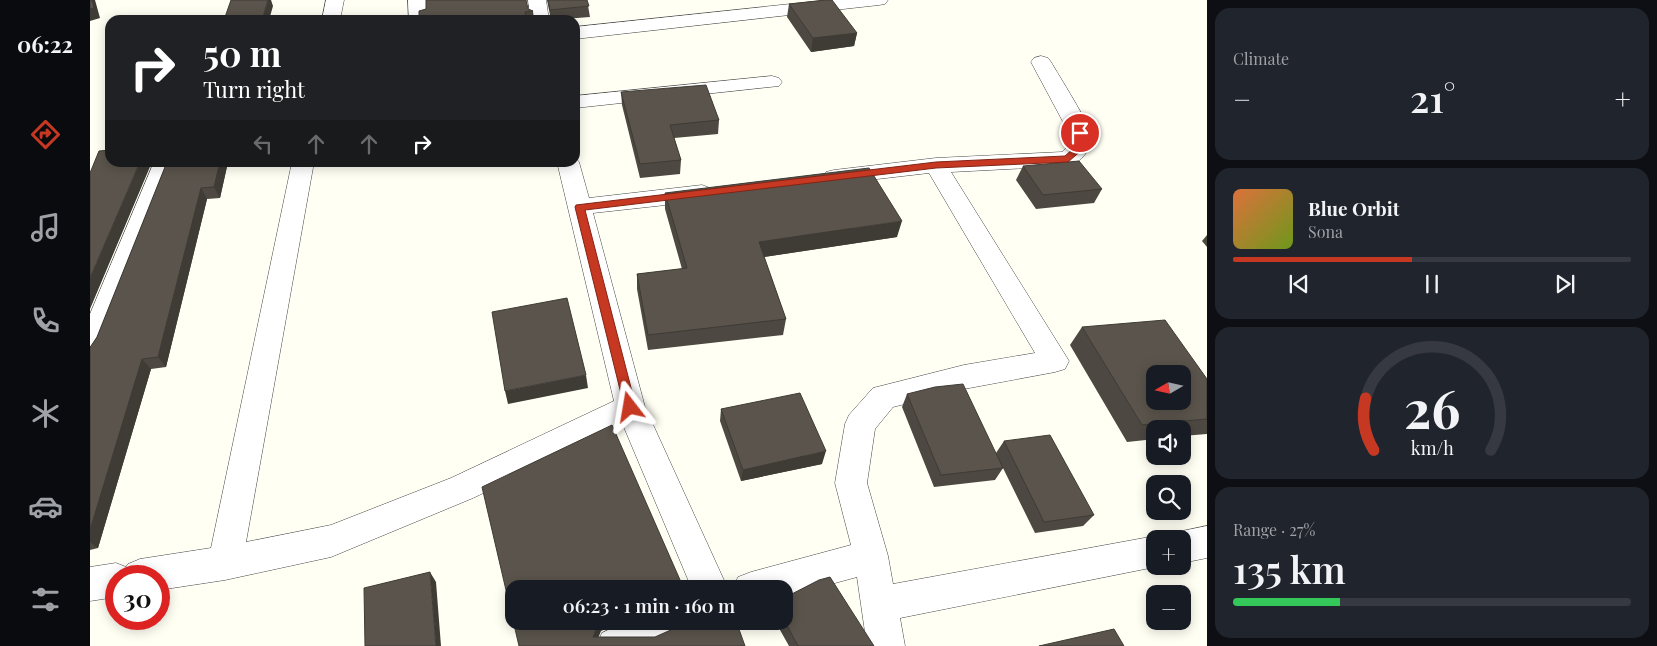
<!DOCTYPE html>
<meta charset="utf-8">
<style>
:root{--surface:#171b24;--page:#20242c;--text:#f1f3f6;--muted:#9ea1a6;--line:#363941;--accent:#c73822}
body{margin:0;font-family:"Playfair Display",serif;background:var(--page);color:var(--text);height:100vh;display:flex;flex-direction:column;font-size:19px;white-space:nowrap}
*{box-sizing:border-box;margin:0}
p{font-size:16px;color:var(--muted)}
.icon{flex:none;width:28px;height:28px;fill:none;stroke:currentColor;stroke-width:2;stroke-linecap:round;stroke-linejoin:round}
.map{position:relative;flex:1;overflow:hidden}
.sheet{display:flex;flex-direction:column;gap:8px;padding:8px;background:#0d0f14;width:450px}
.sheet>*{flex:none}
.top-card{position:absolute;left:15px;top:15px;width:475px;height:152px;border-radius:15px;box-shadow:0 2px 12px #0003;background:#202124;color:#fff;overflow:hidden}
.needle{width:32px;rotate:261deg}
.tools{position:absolute;left:1056px;top:365px;display:grid;gap:10px}
.tools a{display:grid;place-items:center;width:45px;height:45px;border-radius:10px;background:var(--surface);box-shadow:0 2px 12px #0003;font-size:25px}
.speed{position:absolute;left:15px;top:565px;display:flex;gap:10px;font-size:25px;font-weight:700;text-align:center}
.speed>*{display:grid;place-content:center;width:65px;height:65px;border-radius:50%;background:var(--surface);box-shadow:0 2px 12px #0003;line-height:1}
.speed .limit{border:8px solid #d22;background:#fff;color:#111}
.pin{position:absolute;display:grid;place-items:center;width:42px;height:42px;color:#fff;margin:-21px;border:2px solid #fff;border-radius:50%;box-shadow:0 1px 5px #0007}
.me{position:absolute;width:55px;margin:-28px;rotate:346deg;stroke-linejoin:round;filter:drop-shadow(0 0 4px #0008)}
.turn{display:flex;align-items:center;gap:18px;height:105px;padding:0 15px;font-size:22px}
.turn .icon{width:65px;height:65px;stroke-width:2.5}
.turn b{display:block;font-size:35px;line-height:42px}
.lanes{display:flex;align-items:center;height:48px;padding:0 15px;background:#0003;justify-content:center;gap:25px;direction:ltr}
.lanes .off{opacity:.35}
.big{font-size:38px;font-weight:600;line-height:1.1}
.sheet .tile{flex:1;display:flex;flex-direction:column;justify-content:center;gap:8px;min-width:0;padding:0 18px;border-radius:15px;background:var(--page)}
.sheet .dial{align-items:center;gap:0}
.dial svg{height:130px;overflow:visible;fill:none;stroke:var(--line);stroke-width:7;stroke-linecap:round;text-anchor:middle}
.dial text{fill:var(--text);stroke:none}
.song{display:flex;align-items:center;gap:15px}
.cover{width:60px;height:60px;border-radius:8px;background:linear-gradient(135deg,hsl(20 70% 55%),hsl(80 70% 35%))}
.played{height:5px;border-radius:2px;background:linear-gradient(90deg,var(--accent) 45%,var(--line) 45%)}
.keys{display:flex;justify-content:space-around;direction:ltr}
.heat{display:flex;justify-content:space-between;align-items:center;font-size:28px;direction:ltr}
.charge{height:8px;border-radius:4px;background:linear-gradient(90deg,#34c759 27%,var(--line) 0)}
.trip{position:absolute;left:415px;top:580px;width:288px;height:50px;border-radius:15px;background:var(--surface);box-shadow:0 2px 12px #0003;font-weight:600;line-height:50px;text-align:center}
main{display:flex;flex:1;min-height:0}
.menu{display:flex;flex-direction:column;width:90px;justify-content:space-around;align-items:center;background:#090b0e;color:var(--muted)}
.menu .icon{width:35px;height:35px}
.menu .selected{color:var(--accent)}
.menu b{font-size:22px;color:var(--text)}
.map>svg:first-child{display:block}
</style>
<main>
<nav class="menu">
<b>06:22</b>
<svg class="icon selected" aria-label="directions" viewBox="0 0 24 24"><path d="M12 3l9 9-9 9-9-9zM9 14v-3h6M13 9l2 2-2 2"/></svg>
<svg class="icon" aria-label="music" viewBox="0 0 24 24"><path d="M9 18V5l10-2v13"/><circle cx="6" cy="18" r="3"/><circle cx="16" cy="16" r="3"/></svg>
<svg class="icon" aria-label="phone" viewBox="0 0 24 24"><path d="M5 4h4l2 5-3 2q2 4 5 5l2-3 5 2v4C11 20 4 13 5 4z"/></svg>
<svg class="icon" aria-label="climate" viewBox="0 0 24 24"><path d="M12 3v18M4 7l16 10M4 17L20 7"/></svg>
<svg class="icon" aria-label="car" viewBox="0 0 24 24"><path d="M5 17H2v-5l4-1 3-4h7l3 4 3 1v5h-3M9 17h6M6 11h13"/><circle cx="7" cy="17" r="2"/><circle cx="17" cy="17" r="2"/></svg>
<svg class="icon" aria-label="filters" viewBox="0 0 24 24"><path d="M4 7h16M4 17h16"/><circle cx="9" cy="7" r="2"/><circle cx="15" cy="17" r="2"/></svg>
</nav>
<div class="map">
<svg width="1117" height="646" viewBox="0 0 1117 646">
<rect width="100%" height="100%" fill="#fffff4"/>
<g fill="none" stroke-linecap="round" stroke-linejoin="round">
<g stroke="#444" stroke-width="1">
<path id="minor" d="M236,0H254L250,20H232Z
M318,0H336L337,20H319Z
M438,0H456L459,20H441Z
M739,0H798L795,4L789,5L485,39V27Z
M951,56L958,58L961,62C968,74 1000,125 1001,134C1002,149 992,162 978,166L861,172L979,361L975,369L965,372L874,389L803,407L785,429L777,483L798,556L803,584L1065,536L1073,539H1065V566H1070L810,618L815,646H777L767,577L694,597V589H643L648,577L661,572L761,545L745,483L755,424L759,415L783,388L874,365L945,353L839,173L744,184L736,182L732,177L736,172L744,170L846,158L972,152L977,147L979,133L941,62L944,58Z
M682,76L689,78L692,82L689,86L485,108V96Z
M485,157L489,162L499,198L612,185L620,188L624,193L620,198L612,201L503,213L555,407L638,589H602L533,425L383,498L241,557L135,580L69,590V576H26V597L0,601V567L26,563L36,567L38,564L50,559L121,548L202,162H224L156,542L241,525L361,478L524,401L467,162H485Z
M64,162H87L14,347L10,355L0,358V314Z
M1117,526V558L1092,563V539H1078L1080,535L1092,531Z
M536,621H595L590,634L565,646H506L512,633Z"/>
</g>
<use href="#minor" fill="#fff" fill-rule="evenodd"/>
</g>
<path fill="#4d4841" d="M457,0H497L500,17L461,20Z
M699,4L767,33L764,46L721,52L697,17Z
M336,9H438L443,11L444,20H329Z
M531,92L629,120L628,134L584,138L591,160L590,174L550,178L532,105Z
M77,162H138L130,198L117,199L76,367L61,369L8,548L0,550V347L1,346L7,337Z
M933,166L1012,189L1004,203L946,209L926,180Z
M575,193L807,237L674,257L696,319L693,335L558,350L547,289V274L592,269L575,209Z
M1117,235V247L1112,241Z
M992,327L1117,379V434L1092,436V429H1065V439L1037,442L980,345Z
M817,394L906,453L914,441L1004,515L993,526L945,533L913,468L905,480L844,487L812,407Z
M631,409L732,464L651,481L630,421Z
M694,598L784,646H699L685,621H694Z"/>
<path fill="#3f3b35" d="M2,0H5L10,18L0,21V9Z
M178,0H181L183,6L179,20H172Z
M767,33L764,46L721,52L723,38Z
M50,162H62L0,309V278Z
M130,162H138L130,198L124,187Z
M111,188L117,199L76,367L68,357Z
M812,221L807,237L667,258L669,242Z
M52,359L61,369L8,548L0,542V530Z
M496,375L498,388L418,404L415,391Z
M736,451L732,464L651,481L653,470Z
M340,572L346,582L351,646H346Z
M509,621H532L511,631L505,646L503,637Z"/>
<path fill="#5a544c" stroke="#3f3b35" fill-rule="evenodd" d="M0,0H2L4,8L0,9Z
M141,0H178L172,20H134Z
M336,0H436L438,9L443,11L435,12L436,20H384V18L364,20H329V11L336,9Z
M458,0H497L499,6L460,10Z
M736,0H742L767,33L723,38L699,4Z
M616,85L629,120L580,125L591,160L550,164L531,92Z
M20,150V162H50L0,278V173L9,151Z
M989,161L1012,189L953,195L933,166Z
M77,162H130L124,187L111,188L68,357L52,359L0,530V347L1,346L7,337Z
M779,168L812,221L669,242L696,319L558,335L547,274L597,268L575,193Z
M477,298L496,375L415,391L402,312Z
M1075,320L1117,379V419L1052,425L992,327ZM1065,374H1092V401H1065Z
M873,384L913,468L851,475L817,394L845,387Z
M710,393L736,451L653,470L631,409Z
M522,425L594,589H424V621H509L503,637H565L592,625L593,621H609V622L611,621H646L655,646H429L392,487Z
M960,435L1004,515L954,522L914,441Z
M340,572L346,646H275L274,588Z
M740,577L784,646H708L694,620V598L729,580Z
M1024,629L1034,646H949Z"/>
<path fill="#c73822" stroke="#812416" d="M990,130L994,133L993,149L978,162L846,168L495,210L546,407L544,410L540,412L535,410L485,207L486,205L846,162L975,156L984,148L985,133Z"/>
</svg>
<div class="tools">
<a><svg class="needle" viewBox="-14 -14 28 28"><path d="M0-13l5 13h-10z" fill="#e53935"/><path d="M0 13l5-13h-10z" fill="#9ea1a6"/></svg></a>
<a><svg class="icon" aria-label="sound" viewBox="0 0 24 24"><path d="M4 9h4l5-4v14l-5-4H4zM17 9q2 3 0 6"/></svg></a>
<a><svg class="icon" aria-label="search" viewBox="0 0 24 24"><circle cx="10" cy="10" r="6"/><path d="M15 15l6 6"/></svg></a>
<a>+</a>
<a>−</a>
</div>
<div class="speed"><div class="limit">30</div></div>
<div class="pin" style="left:990px;top:133px;background:#d93025"><svg class="icon" aria-label="arrive" viewBox="0 0 24 24"><path d="M6 21V4h12l-3 4 3 4H6"/></svg></div>
<svg class="me" style="left:540px;top:407px" viewBox="-20 -20 40 40"><path d="M0-17L14 15 0 8-14 15z" fill="#c73822" stroke="#fff" stroke-width="4"/></svg>
<div class="trip">06:23 · 1 min · 160 m</div>
<div class="top-card">
<div class="turn"><svg class="icon" aria-label="right" viewBox="0 0 24 24"><path d="M7 20v-9h11M14 6l5 5-5 5"/></svg><div><b>50 m</b>Turn right</div></div>
<div class="lanes"><svg class="icon off" aria-label="left" viewBox="0 0 24 24"><path d="M17 20v-9H6M10 6l-5 5 5 5"/></svg><svg class="icon off" aria-label="ahead" viewBox="0 0 24 24"><path d="M12 20V5M6 11l6-6 6 6"/></svg><svg class="icon off" aria-label="ahead" viewBox="0 0 24 24"><path d="M12 20V5M6 11l6-6 6 6"/></svg><svg class="icon" aria-label="right" viewBox="0 0 24 24"><path d="M7 20v-9h11M14 6l5 5-5 5"/></svg></div>
</div>
</div>
<section class="sheet">
<div class="tile"><p>Climate</p>
<div class="heat"><a>−</a><b class="big">21°</b><a>+</a></div>
</div>
<div class="tile">
<div class="song"><i class="cover"></i><div><b>Blue Orbit</b><p>Sona</p></div></div>
<div class="played"></div>
<div class="keys"><svg class="icon" aria-label="previous" viewBox="0 0 24 24"><path d="M18 5L8 12l10 7zM5 5v14"/></svg><svg class="icon" aria-label="pause" viewBox="0 0 24 24"><path d="M8 5v14M16 5v14"/></svg><svg class="icon" aria-label="next" viewBox="0 0 24 24"><path d="M6 5l10 7-10 7zM19 5v14"/></svg></div>
</div>
<div class="tile dial"><svg viewBox="0 0 100 80">
<path d="M14 69A42 42 0 1 1 86 69"/>
<path d="M14 69A42 42 0 0 1 9 37" stroke="#c73822"/>
<text x="50" y="56" font-size="32" font-weight="700">26</text>
<text x="50" y="72" font-size="11">km/h</text>
</svg></div>
<div class="tile"><p>Range · 27%</p><b class="big">135 km</b><div class="charge"></div></div>
</section>
</main>
